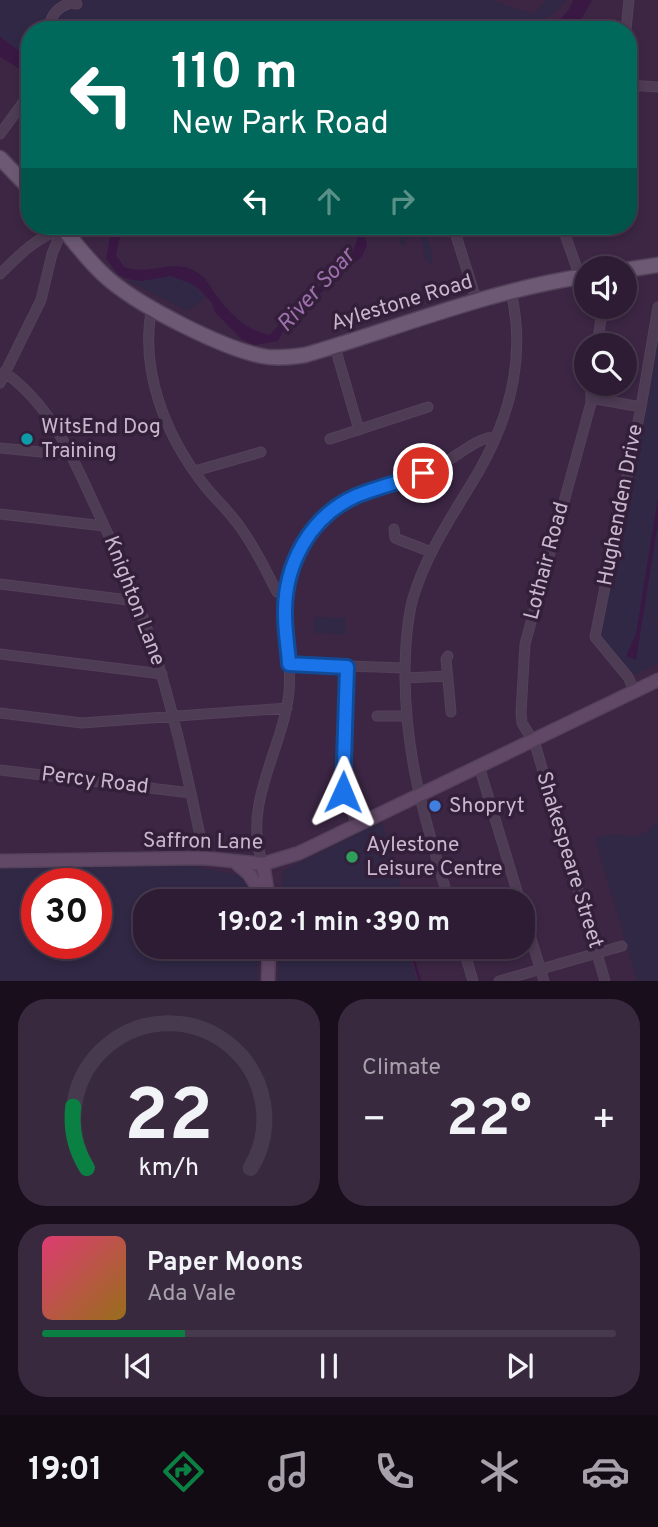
<!DOCTYPE html>
<meta charset="utf-8">
<style>
:root{--surface:#2d1c33;--page:#39293f;--text:#f1f3f6;--muted:#a7a1ac;--line:#483a4e;--accent:#0b8043}
body{margin:0;font-family:Overpass,sans-serif;background:var(--page);color:var(--text);height:100vh;display:flex;flex-direction:column;font-size:26px;white-space:nowrap}
*{box-sizing:border-box;margin:0}
p{font-size:23px;color:var(--muted)}
.icon{flex:none;width:38px;height:38px;fill:none;stroke:currentColor;stroke-width:2;stroke-linecap:round;stroke-linejoin:round}
.map{position:relative;height:981px;overflow:hidden}
.sheet{display:flex;flex-direction:column;gap:18px;padding:18px;background:#190f1c;flex:1}
.sheet>*{flex:none}
.top-card{position:absolute;left:21px;top:21px;width:616px;height:214px;border-radius:28px;box-shadow:0 4px 10px #0003,0 0 0 2px var(--line);background:#00695c;color:#fff;overflow:hidden}
.controls{position:absolute;left:574px;top:256px;display:grid;gap:14px}
.controls a{display:grid;place-items:center;width:63px;height:63px;border-radius:50%;background:var(--surface);box-shadow:0 4px 10px #0003,0 0 0 2px var(--line);font-size:35px}
.speed{position:absolute;left:21px;top:868px;display:flex;gap:14px;font-size:35px;font-weight:700;text-align:center}
.speed>*{display:grid;place-content:center;width:91px;height:91px;border-radius:50%;background:var(--surface);box-shadow:0 4px 10px #0003,0 0 0 2px var(--line);line-height:1}
.speed .limit{border:10px solid #d22;background:#fff;color:#111}
.pin{position:absolute;display:grid;place-items:center;width:60px;height:60px;color:#fff;margin:-30px;border:4px solid #fff;border-radius:50%;box-shadow:0 2px 7px #0007}
.me{position:absolute;width:77px;margin:-38px;rotate:1deg;stroke-linejoin:round;filter:drop-shadow(0 0 5px #0008)}
.turn{display:flex;align-items:center;gap:24px;height:147px;padding:0 35px;font-size:32px}
.turn .icon{width:91px;height:91px;stroke-width:2.5}
.turn b{display:block;font-size:49px;line-height:60px}
.lanes{display:flex;align-items:center;height:66px;padding:0 35px;background:#0003;justify-content:center;gap:35px;direction:ltr}
.lanes .off{opacity:.35}
.big{font-size:52px;font-weight:700;line-height:1.1}
.sheet .tile{flex:1;display:flex;flex-direction:column;justify-content:center;gap:10px;min-width:0;padding:0 24px;border-radius:28px;background:var(--page)}
.sheet .dial{align-items:center;gap:0}
.dial svg{height:182px;overflow:visible;fill:none;stroke:var(--line);stroke-width:7;stroke-linecap:round;text-anchor:middle}
.dial text{fill:var(--text);stroke:none}
.song{display:flex;align-items:center;gap:21px}
.cover{width:84px;height:84px;border-radius:10px;background:linear-gradient(135deg,hsl(340 70% 55%),hsl(40 70% 35%))}
.played{height:7px;border-radius:4px;background:linear-gradient(90deg,var(--accent) 25%,var(--line) 25%)}
.keys{display:flex;justify-content:space-around;direction:ltr}
.heat{display:flex;justify-content:space-between;align-items:center;font-size:38px;direction:ltr}
.sheet .tiles{flex:1;display:grid;gap:18px;grid-template-columns:1fr 1fr}
.tile:last-child{grid-column:span 2}
.trip{position:absolute;left:133px;top:889px;width:402px;height:70px;border-radius:28px;background:var(--surface);box-shadow:0 4px 10px #0003,0 0 0 2px var(--line);font-weight:700;line-height:70px;text-align:center}
.tabs{display:flex;height:112px;justify-content:space-around;align-items:center;background:#120b14;color:var(--muted)}
.tabs .icon{width:49px;height:49px}
.tabs .on{color:var(--accent)}
.tabs b{font-size:32px;color:var(--text)}
.map>svg:first-child{display:block}
</style>
<div class="map">
<svg width="658" height="981" viewBox="0 0 658 981">
<rect width="100%" height="100%" fill="#3c2644"/>
<path fill="#302845" fill-rule="evenodd" d="M0,0H491L532,14L547,0H566C554,19 536,20 518,30H30V59L0,37Z
M398,226H424L432,253V264L424,258L423,244L417,234L405,239L406,245L401,246L397,232Z
M171,276L192,284L206,298L187,311L128,281V279L141,281Z
M658,338V619L655,620L658,630V664L633,675L600,635Z
M314,617L346,618L345,635L315,633L313,630Z
M658,821V981H637L595,839C622,827 634,849 658,821Z
M382,822L403,893L399,901H281V881L285,870Z
M187,865L238,875L247,880L259,901H145V947H259L258,981H0V868ZM37,884H96V943H37Z
M279,947H406L417,981H278Z"/>
<path fill="#391844" d="M573,0H592L575,30H537C553,25 568,17 573,0Z
M0,37L30,59V75L0,57Z
M112,226H122L116,255L124,267C148,276 170,259 193,270C207,277 210,287 218,298C232,315 247,331 270,335L291,310L331,278L353,251L357,240L354,226H363L367,245L362,256L293,318L286,326L278,341L255,345L241,339L215,312L212,303L199,289L192,284L171,276L141,281L128,279L119,275L106,259Z
M658,498V522L636,660L626,656L636,634Z"/>
<g fill="none" stroke-linecap="round" stroke-linejoin="round">
<path stroke="#391844" stroke-width="2.5" d="M403,901L406,896
M410,947L420,981"/>
<g stroke="#54415a" stroke-width="11">
<path id="street" d="M48,30C51,15 57,7 71,3L77,4
M626,30L629,0
M628,85L658,87
M0,134L30,93
M453,226L477,302
M562,226L580,277
M0,274C20,254 36,238 63,228
M152,307C139,370 166,437 205,486C216,500 230,512 240,527C255,547 265,569 277,592L287,595C283,627 292,659 289,692C283,750 241,805 263,864
M597,345L603,306
M335,347L359,430
M4,372C51,405 72,456 95,506C116,551 137,596 152,644C173,708 187,774 201,840L203,858
M0,383L41,300L52,254L63,228
M591,383V403L525,644L521,713L522,723L535,744L605,981
M591,398L641,407
M330,439L428,407
M0,448L72,455
M195,471L261,452
M0,514L104,526
M394,529L395,538L431,552
M0,584L136,601
M287,595C290,579 293,563 300,548C326,494 390,489 439,466C455,458 479,436 495,437
M0,654L162,674
M448,656L446,659L451,712
M289,664L405,668
M347,667L343,788L357,825
M405,678L448,676
M634,690L628,677L595,637L641,407L658,307
M0,713L82,723L287,708
M377,716H406
M479,766L520,901
M0,770L191,793
M449,901C426,823 406,761 405,678C405,651 406,624 413,598C427,551 455,512 479,471C511,415 526,355 511,292
M523,912L544,981
M463,947L473,981
M499,981L622,946"/>
</g>
<g stroke="#54415a" stroke-width="15">
<path id="secondary" d="M0,861L203,858L263,864L299,853L658,680
M234,861L249,874L266,901
M263,864L269,901
M268,981L269,947"/>
</g>
<g stroke="#54415a" stroke-width="17">
<path id="primary" d="M0,158L30,189
M61,226C77,245 92,266 112,282C144,308 222,348 262,356C276,359 291,357 305,355C398,328 490,290 586,276
M625,270L658,265"/>
</g>
<use href="#street" stroke="#4e3b54" stroke-width="9"/>
<use href="#secondary" stroke="#614867" stroke-width="12"/>
<use href="#primary" stroke="#6d5974" stroke-width="14"/>
</g>
<g fill="none" stroke-linecap="round" stroke-linejoin="round">
<g stroke="#114b97" stroke-width="18">
<path id="route" d="M343,792L347,667L289,664C288,648 285,632 285,615C284,566 309,517 356,496C378,487 401,482 423,473"/>
</g>
<use href="#route" stroke="#1a73e8" stroke-width="12"/>
</g>
<circle fill="#0f9aa8" stroke="#331f39" stroke-width="2.5" cx="27" cy="439" r="7"/>
<circle fill="#3f7fe0" stroke="#331f39" stroke-width="2.5" cx="435" cy="806" r="7"/>
<circle fill="#2e9e5b" stroke="#331f39" stroke-width="2.5" cx="352" cy="857" r="7"/>
<g text-anchor="middle" dominant-baseline="central" stroke-width="7" stroke-linejoin="round" paint-order="stroke">
<g font-size="21" fill="#c9b8cd" stroke="#331f39">
<text transform="translate(402 303) rotate(-17)">Aylestone Road</text>
<text transform="translate(621 505) rotate(-79)">Hughenden Drive</text>
<text transform="translate(547 561) rotate(-75)">Lothair Road</text>
<text transform="translate(134 601) rotate(69)">Knighton Lane</text>
<text transform="translate(95 781) rotate(7)">Percy Road</text>
<text transform="translate(203 842) rotate(1)">Saffron Lane</text>
<text transform="translate(569 860) rotate(73)">Shakespeare Street</text>
</g>
<g font-size="21" fill="#c9b8cd" stroke="#331f39" text-anchor="start">
<text x="41" y="427">WitsEnd Dog<tspan x="41" dy="24">Training</tspan></text>
<text x="449" y="806">Shopryt</text>
<text x="366" y="845">Aylestone<tspan x="366" dy="24">Leisure Centre</tspan></text>
</g>
<g font-size="23" font-style="italic" fill="#9d70ad" stroke="#331f39">
<text transform="translate(317 291) rotate(-48)">River Soar</text>
</g>
</g>
</svg>
<div class="controls">
<a><svg class="icon" aria-label="sound" viewBox="0 0 24 24"><path d="M4 9h4l5-4v14l-5-4H4zM17 9q2 3 0 6"/></svg></a>
<a><svg class="icon" aria-label="search" viewBox="0 0 24 24"><circle cx="10" cy="10" r="6"/><path d="M15 15l6 6"/></svg></a>
</div>
<div class="speed"><div class="limit">30</div></div>
<div class="pin" style="left:423px;top:473px;background:#d93025"><svg class="icon" aria-label="arrive" viewBox="0 0 24 24"><path d="M6 21V4h12l-3 4 3 4H6"/></svg></div>
<svg class="me" style="left:343px;top:792px" viewBox="-20 -20 40 40"><path d="M0-17L14 15 0 8-14 15z" fill="#1a73e8" stroke="#fff" stroke-width="4"/></svg>
<div class="trip">19:02 · 1 min · 390 m</div>
<div class="top-card">
<div class="turn"><svg class="icon" aria-label="left" viewBox="0 0 24 24"><path d="M17 20v-9H6M10 6l-5 5 5 5"/></svg><div><b>110 m</b>New Park Road</div></div>
<div class="lanes"><svg class="icon" aria-label="left" viewBox="0 0 24 24"><path d="M17 20v-9H6M10 6l-5 5 5 5"/></svg><svg class="icon off" aria-label="ahead" viewBox="0 0 24 24"><path d="M12 20V5M6 11l6-6 6 6"/></svg><svg class="icon off" aria-label="right" viewBox="0 0 24 24"><path d="M7 20v-9h11M14 6l5 5-5 5"/></svg></div>
</div>
</div>
<section class="sheet">
<div class="tiles">
<div class="tile dial"><svg viewBox="0 0 100 80">
<path d="M14 69A42 42 0 1 1 86 69"/>
<path d="M14 69A42 42 0 0 1 8 42" stroke="#0b8043"/>
<text x="50" y="56" font-size="32" font-weight="700">22</text>
<text x="50" y="72" font-size="11">km/h</text>
</svg></div>
<div class="tile"><p>Climate</p>
<div class="heat"><a>−</a><b class="big">22°</b><a>+</a></div>
</div>
<div class="tile">
<div class="song"><i class="cover"></i><div><b>Paper Moons</b><p>Ada Vale</p></div></div>
<div class="played"></div>
<div class="keys"><svg class="icon" aria-label="previous" viewBox="0 0 24 24"><path d="M18 5L8 12l10 7zM5 5v14"/></svg><svg class="icon" aria-label="pause" viewBox="0 0 24 24"><path d="M8 5v14M16 5v14"/></svg><svg class="icon" aria-label="next" viewBox="0 0 24 24"><path d="M6 5l10 7-10 7zM19 5v14"/></svg></div>
</div>
</div>
</section>
<nav class="tabs">
<b>19:01</b>
<svg class="icon on" aria-label="directions" viewBox="0 0 24 24"><path d="M12 3l9 9-9 9-9-9zM9 14v-3h6M13 9l2 2-2 2"/></svg>
<svg class="icon" aria-label="music" viewBox="0 0 24 24"><path d="M9 18V5l10-2v13"/><circle cx="6" cy="18" r="3"/><circle cx="16" cy="16" r="3"/></svg>
<svg class="icon" aria-label="phone" viewBox="0 0 24 24"><path d="M5 4h4l2 5-3 2q2 4 5 5l2-3 5 2v4C11 20 4 13 5 4z"/></svg>
<svg class="icon" aria-label="climate" viewBox="0 0 24 24"><path d="M12 3v18M4 7l16 10M4 17L20 7"/></svg>
<svg class="icon" aria-label="car" viewBox="0 0 24 24"><path d="M5 17H2v-5l4-1 3-4h7l3 4 3 1v5h-3M9 17h6M6 11h13"/><circle cx="7" cy="17" r="2"/><circle cx="17" cy="17" r="2"/></svg>
</nav>
